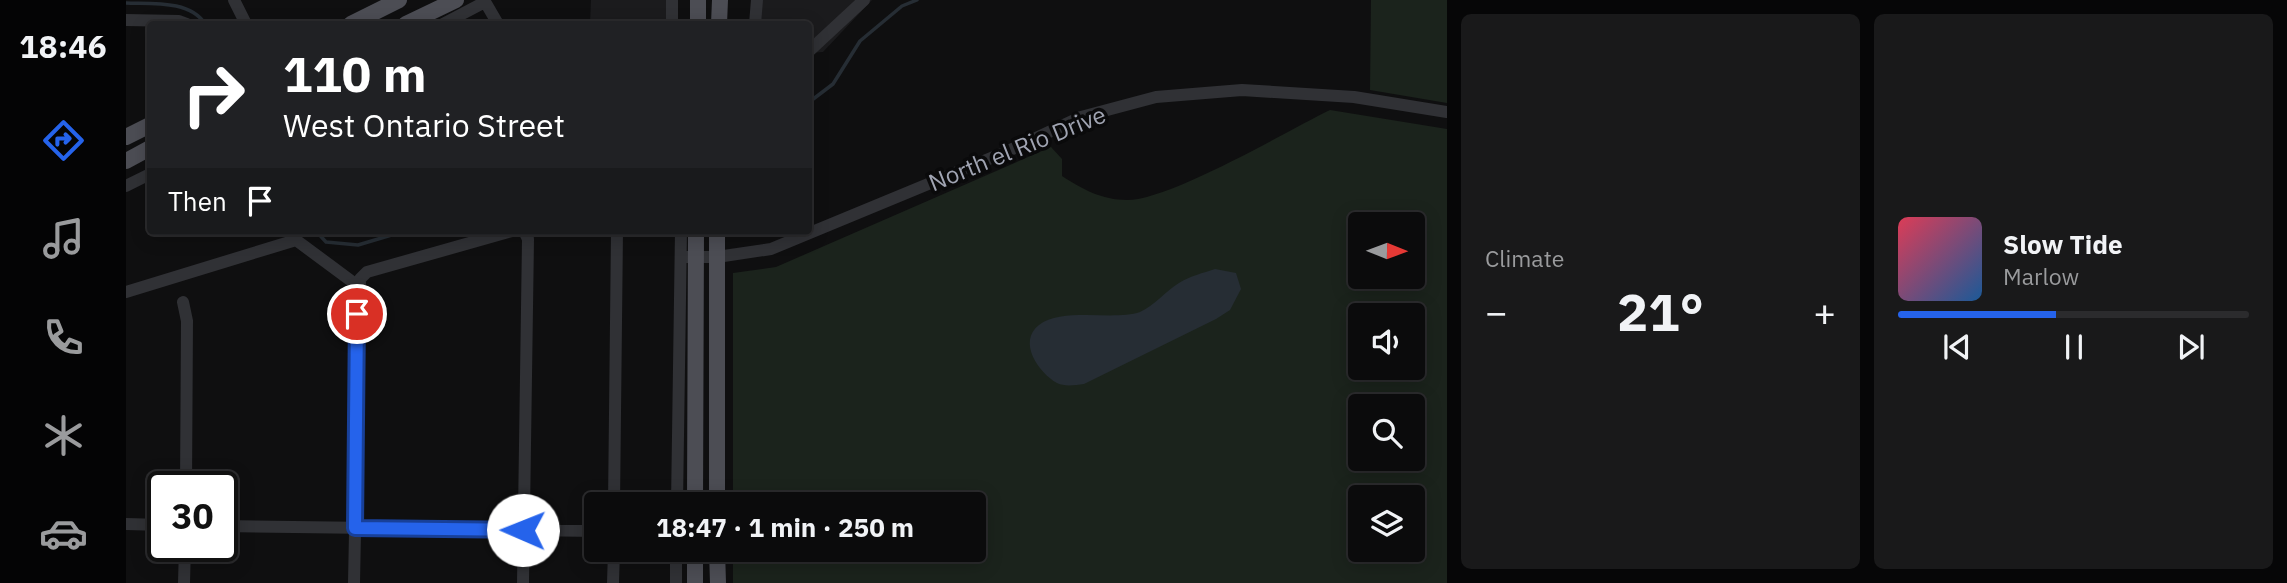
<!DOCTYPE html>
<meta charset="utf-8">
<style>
:root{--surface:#0b0b0c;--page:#19191a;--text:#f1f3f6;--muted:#9a9b9d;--line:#2b2b2d;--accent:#2563eb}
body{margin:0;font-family:"IBM Plex Sans",sans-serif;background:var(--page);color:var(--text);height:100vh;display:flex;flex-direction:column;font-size:26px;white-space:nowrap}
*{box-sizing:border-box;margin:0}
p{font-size:23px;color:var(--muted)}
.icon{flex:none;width:38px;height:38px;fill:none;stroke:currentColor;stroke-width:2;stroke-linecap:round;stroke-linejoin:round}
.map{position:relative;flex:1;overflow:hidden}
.panel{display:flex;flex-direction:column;gap:14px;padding:14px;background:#060607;width:840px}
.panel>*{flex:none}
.banner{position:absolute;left:21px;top:21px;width:665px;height:214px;border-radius:7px;box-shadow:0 4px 18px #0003,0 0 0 2px var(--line);background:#202124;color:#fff;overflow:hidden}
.needle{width:46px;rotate:91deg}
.tools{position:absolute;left:1222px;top:212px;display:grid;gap:14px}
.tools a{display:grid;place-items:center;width:77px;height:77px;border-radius:7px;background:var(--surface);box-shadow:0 4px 18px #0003,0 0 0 2px var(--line);font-size:35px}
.speed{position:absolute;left:21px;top:471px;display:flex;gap:14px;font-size:35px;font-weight:700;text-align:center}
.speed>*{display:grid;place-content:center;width:91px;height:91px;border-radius:50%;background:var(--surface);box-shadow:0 4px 18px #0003,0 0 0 2px var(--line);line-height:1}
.speed .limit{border:4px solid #111;border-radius:10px;background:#fff;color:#111}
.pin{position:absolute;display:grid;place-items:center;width:60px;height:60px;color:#fff;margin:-30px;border:4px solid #fff;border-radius:50%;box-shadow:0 2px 7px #0007}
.me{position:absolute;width:77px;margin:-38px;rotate:271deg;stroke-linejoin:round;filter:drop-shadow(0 0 5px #0008)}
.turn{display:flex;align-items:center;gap:24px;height:147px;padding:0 21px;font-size:32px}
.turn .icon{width:91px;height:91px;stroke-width:2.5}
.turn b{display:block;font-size:49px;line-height:60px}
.then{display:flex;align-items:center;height:66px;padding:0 21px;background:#0003;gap:14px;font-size:26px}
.big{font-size:52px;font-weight:700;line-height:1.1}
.panel .card{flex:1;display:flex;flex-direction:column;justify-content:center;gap:10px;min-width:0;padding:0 24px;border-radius:10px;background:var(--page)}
.song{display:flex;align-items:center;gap:21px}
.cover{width:84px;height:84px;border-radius:10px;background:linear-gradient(135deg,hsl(350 70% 55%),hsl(210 70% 35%))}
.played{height:7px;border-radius:4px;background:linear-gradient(90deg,var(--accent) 45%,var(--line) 45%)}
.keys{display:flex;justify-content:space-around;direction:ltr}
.heat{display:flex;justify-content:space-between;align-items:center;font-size:38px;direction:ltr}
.panel .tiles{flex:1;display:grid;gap:14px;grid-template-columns:repeat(2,1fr)}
.trip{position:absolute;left:458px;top:492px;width:402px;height:70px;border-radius:7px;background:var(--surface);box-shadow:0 4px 18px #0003,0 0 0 2px var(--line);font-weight:700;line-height:70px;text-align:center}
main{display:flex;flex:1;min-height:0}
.menu{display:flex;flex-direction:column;width:126px;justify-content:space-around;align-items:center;background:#040405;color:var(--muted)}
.menu .icon{width:49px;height:49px}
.menu .active{color:var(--accent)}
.menu b{font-size:32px;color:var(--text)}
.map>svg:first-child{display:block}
</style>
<main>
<nav class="menu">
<b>18:46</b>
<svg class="icon active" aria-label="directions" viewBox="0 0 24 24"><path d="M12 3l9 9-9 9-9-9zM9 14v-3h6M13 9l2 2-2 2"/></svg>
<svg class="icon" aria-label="music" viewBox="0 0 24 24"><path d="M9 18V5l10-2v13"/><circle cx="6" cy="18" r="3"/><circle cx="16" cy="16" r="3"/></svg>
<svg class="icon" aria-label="phone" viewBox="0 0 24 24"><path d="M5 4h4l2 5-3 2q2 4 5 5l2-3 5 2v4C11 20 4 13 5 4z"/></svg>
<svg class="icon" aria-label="climate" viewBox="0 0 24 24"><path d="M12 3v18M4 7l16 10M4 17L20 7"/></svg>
<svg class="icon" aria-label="car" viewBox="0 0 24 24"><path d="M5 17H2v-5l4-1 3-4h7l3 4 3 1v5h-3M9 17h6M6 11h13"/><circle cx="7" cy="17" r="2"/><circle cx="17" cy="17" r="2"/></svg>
</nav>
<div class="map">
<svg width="1321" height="583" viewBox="0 0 1321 583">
<rect width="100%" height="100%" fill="#0f0f10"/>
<path fill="#1b1b1d" d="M465,0H549V24H464Z
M628,0H746L697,52L683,53L682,24H627Z"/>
<path fill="#1b231c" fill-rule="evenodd" d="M1245,0H1321V103L1244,90Z
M1204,110L1321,129V583H607V550H849V504H607V273L650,267L925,147L936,159V176C956,189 976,200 1001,200C1044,200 1159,132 1204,110ZM1234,224H1286V276H1234ZM1234,315H1286V368H1234ZM1234,406H1286V458H1234ZM1234,497H1286V550H1234Z"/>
<path fill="#262d34" d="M1089,269L1110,273L1115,289L1104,310L1090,319L958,384C949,385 939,387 931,383C913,373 891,342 913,325C936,307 989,321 1014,312C1028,306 1040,291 1053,283C1064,276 1077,273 1089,269Z"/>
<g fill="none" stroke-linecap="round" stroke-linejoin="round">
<path stroke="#262d34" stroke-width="3.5" d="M0,3C26,4 64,0 79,24
M682,103L707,84L734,41L776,6L791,0
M190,231L200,242L232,245L279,231"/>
<path stroke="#303135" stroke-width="12" d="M108,0L120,24
M358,0L372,24
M0,20L53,21L61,24
M317,24L359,2
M546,24V0
M629,24L631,0
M682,52L738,0
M0,186L24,174
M165,231L170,240L232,286
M555,257H591L645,249L882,151L955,117L1030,97L1116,90L1228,97L1321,112
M0,292L170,240
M57,302L61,321L60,486
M488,504L491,231
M551,504L555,231
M0,524L37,525
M96,526L471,531
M58,583L59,546
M228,583L234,279L241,272L386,231
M397,583L402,239L398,231
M487,583L488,550
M550,583V550"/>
<path stroke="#4c4d54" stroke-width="16" d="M225,24L273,0
M280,24L330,0
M572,24V0
M593,24L594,0
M0,137L24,125
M0,161L24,148
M569,504L570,231
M591,504V231
M569,550V583
M591,550L592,583"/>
</g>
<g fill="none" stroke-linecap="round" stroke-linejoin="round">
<g stroke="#184099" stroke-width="18">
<path id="route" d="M231,314L229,528L397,530"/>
</g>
<use href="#route" stroke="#2563eb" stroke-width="12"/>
</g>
<g text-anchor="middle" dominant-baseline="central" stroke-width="7" stroke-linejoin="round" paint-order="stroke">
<g font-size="24" fill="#a0a4b2" stroke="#0a0a0b">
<text transform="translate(891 148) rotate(-22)">North el Rio Drive</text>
</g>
</g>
</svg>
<div class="tools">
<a><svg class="needle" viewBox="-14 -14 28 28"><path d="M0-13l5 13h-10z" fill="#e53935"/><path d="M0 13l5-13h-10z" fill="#9a9b9d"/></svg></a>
<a><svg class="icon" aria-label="sound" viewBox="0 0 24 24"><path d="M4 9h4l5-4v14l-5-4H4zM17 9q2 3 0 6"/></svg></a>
<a><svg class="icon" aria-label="search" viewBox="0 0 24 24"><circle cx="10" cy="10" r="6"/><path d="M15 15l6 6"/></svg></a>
<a><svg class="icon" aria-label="layers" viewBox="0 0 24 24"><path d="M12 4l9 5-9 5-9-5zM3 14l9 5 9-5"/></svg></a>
</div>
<div class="speed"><div class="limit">30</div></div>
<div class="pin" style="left:231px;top:314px;background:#d93025"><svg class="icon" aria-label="arrive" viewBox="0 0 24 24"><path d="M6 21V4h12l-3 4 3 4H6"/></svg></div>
<svg class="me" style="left:397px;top:530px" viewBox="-20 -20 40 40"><circle r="19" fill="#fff"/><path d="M0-13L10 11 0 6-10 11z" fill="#2563eb"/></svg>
<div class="trip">18:47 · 1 min · 250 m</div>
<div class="banner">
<div class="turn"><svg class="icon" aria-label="right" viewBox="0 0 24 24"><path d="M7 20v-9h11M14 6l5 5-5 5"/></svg><div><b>110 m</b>West Ontario Street</div></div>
<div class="then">Then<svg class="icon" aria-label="arrive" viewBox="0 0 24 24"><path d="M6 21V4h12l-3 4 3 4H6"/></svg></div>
</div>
</div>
<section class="panel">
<div class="tiles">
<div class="card"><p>Climate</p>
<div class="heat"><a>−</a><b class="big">21°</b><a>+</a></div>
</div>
<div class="card">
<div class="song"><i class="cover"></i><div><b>Slow Tide</b><p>Marlow</p></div></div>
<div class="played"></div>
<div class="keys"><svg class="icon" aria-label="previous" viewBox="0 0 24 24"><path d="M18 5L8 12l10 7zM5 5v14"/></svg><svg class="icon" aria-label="pause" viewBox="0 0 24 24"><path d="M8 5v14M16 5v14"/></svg><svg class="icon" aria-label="next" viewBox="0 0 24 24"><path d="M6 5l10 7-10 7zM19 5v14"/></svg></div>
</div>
</div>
</section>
</main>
